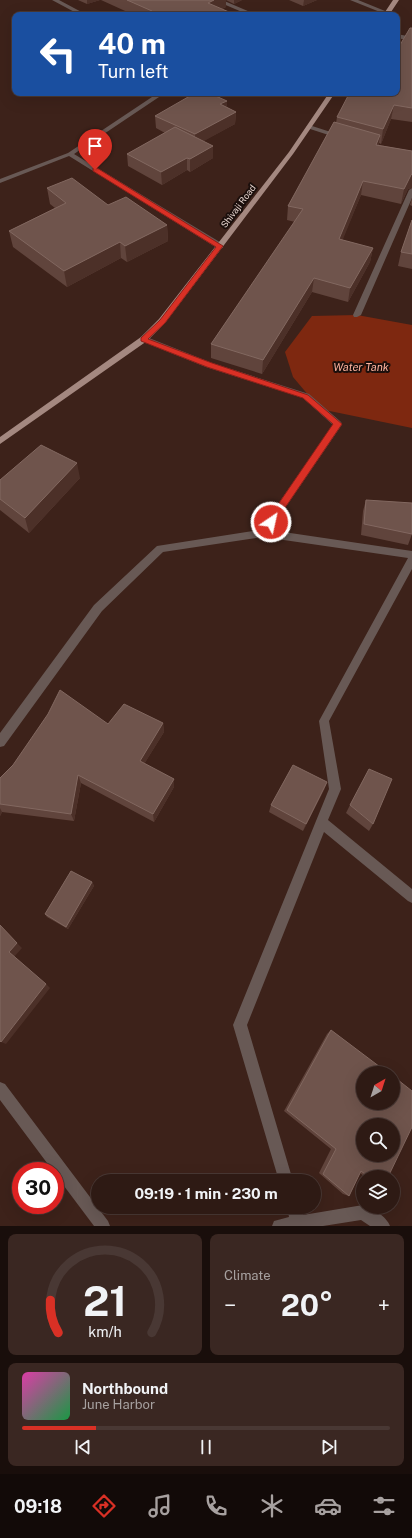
<!DOCTYPE html>
<meta charset="utf-8">
<style>
:root{--surface:#2e1a14;--page:#3a2722;--text:#f1f3f6;--muted:#a7a1a0;--line:#493834;--accent:#d93025}
body{margin:0;font-family:"Public Sans",sans-serif;background:var(--page);color:var(--text);height:100vh;display:flex;flex-direction:column;font-size:15px;white-space:nowrap}
*{box-sizing:border-box;margin:0}
p{font-size:13px;color:var(--muted)}
.icon{flex:none;width:22px;height:22px;fill:none;stroke:currentColor;stroke-width:2;stroke-linecap:round;stroke-linejoin:round}
.map{position:relative;height:1226px;overflow:hidden}
.sheet{display:flex;flex-direction:column;gap:8px;padding:8px;background:#190e0b;flex:1}
.sheet>*{flex:none}
.top-card{position:absolute;left:12px;top:12px;width:388px;height:84px;border-radius:8px;box-shadow:0 4px 16px #0002,0 0 0 1px var(--line);background:#1a4fa0;color:#fff;overflow:hidden}
.needle{width:26px;rotate:39deg}
.buttons{position:absolute;left:356px;top:1066px;display:grid;gap:8px}
.buttons a{display:grid;place-items:center;width:44px;height:44px;border-radius:50%;background:var(--surface);box-shadow:0 4px 16px #0002,0 0 0 1px var(--line);font-size:20px}
.speed{position:absolute;left:12px;top:1162px;display:flex;gap:8px;font-size:20px;font-weight:700;text-align:center}
.speed>*{display:grid;place-content:center;width:52px;height:52px;border-radius:50%;background:var(--surface);box-shadow:0 4px 16px #0002,0 0 0 1px var(--line);line-height:1}
.speed .limit{border:6px solid #d22;background:#fff;color:#111}
.pin{position:absolute;display:grid;place-items:center;width:34px;height:34px;color:#fff;margin:-41px -17px;border-radius:50% 50% 50% 0;rotate:-45deg;box-shadow:0 0 4px #0007}
.pin .icon{rotate:45deg}
.me{position:absolute;width:44px;margin:-22px;rotate:34deg;stroke-linejoin:round;filter:drop-shadow(0 0 3px #0008)}
.turn{display:flex;align-items:center;gap:14px;height:84px;padding:0 20px;font-size:18px}
.turn .icon{width:52px;height:52px;stroke-width:2.5}
.turn b{display:block;font-size:28px;line-height:34px}
.big{font-size:30px;font-weight:700;line-height:1.1}
.sheet .tile{flex:1;display:flex;flex-direction:column;justify-content:center;gap:6px;min-width:0;padding:0 14px;border-radius:8px;background:var(--page)}
.sheet .dial{align-items:center;gap:0}
.dial svg{height:104px;overflow:visible;fill:none;stroke:var(--line);stroke-width:7;stroke-linecap:round;text-anchor:middle}
.dial text{fill:var(--text);stroke:none}
.song{display:flex;align-items:center;gap:12px}
.cover{width:48px;height:48px;border-radius:6px;background:linear-gradient(135deg,hsl(320 70% 55%),hsl(140 70% 35%))}
.played{height:4px;border-radius:2px;background:linear-gradient(90deg,var(--accent) 20%,var(--line) 20%)}
.keys{display:flex;justify-content:space-around;direction:ltr}
.heat{display:flex;justify-content:space-between;align-items:center;font-size:22px;direction:ltr}
.sheet .tiles{flex:1;display:grid;gap:8px;grid-template-columns:1fr 1fr}
.tile:last-child{grid-column:span 2}
.trip{position:absolute;left:91px;top:1174px;width:230px;height:40px;border-radius:20px;background:var(--surface);box-shadow:0 4px 16px #0002,0 0 0 1px var(--line);font-weight:700;line-height:40px;text-align:center}
.dock{display:flex;height:64px;justify-content:space-around;align-items:center;background:#120a08;color:var(--muted)}
.dock .icon{width:28px;height:28px}
.dock .active{color:var(--accent)}
.dock b{font-size:18px;color:var(--text)}
.map>svg:first-child{display:block}
</style>
<div class="map">
<svg width="412" height="1226" viewBox="0 0 412 1226">
<rect width="100%" height="100%" fill="#3d221a"/>
<path fill="#7e2810" d="M357,315L412,325V428L320,409L293,377L285,352L312,316Z"/>
<g fill="none" stroke-linecap="round" stroke-linejoin="round">
<path fill="#685955" fill-rule="evenodd" d="M52,0H59L87,15H80Z
M214,0H222L257,15H249Z
M350,0H358L390,13L385,14Z
M397,34L412,37V41L397,38Z
M158,93H165L74,154L223,244V248H217L69,156L0,183V179L68,153Z
M309,125L343,136L344,137L341,139L307,128L306,127Z
M412,188V198L361,315L357,317H354L353,315L409,190Z
M144,336L212,363L309,394L341,422L342,424L341,426L270,530L412,551V569L329,721L341,789L328,820L412,889V903L408,901L324,832L247,1025L293,1181H279L233,1025L329,789L319,721L408,558L263,537L163,552L102,611L4,746L0,747V733L94,605L157,546L260,530L333,425L303,398L206,367L141,341L140,339Z
M0,1082L5,1084L108,1221L110,1226H94L55,1174V1171H53L0,1100Z
M363,1205V1207C372,1207 387,1217 390,1226H370L361,1220L323,1226H272L274,1221L289,1217L287,1207H301L303,1215Z"/>
<path fill="#a48880" fill-rule="evenodd" d="M393,0H399L389,15H383Z
M329,93H335L293,154L165,323L147,341L0,444V437L141,337L159,319L289,152Z"/>
</g>
<path fill="#60443c" d="M78,0H100L87,4Z
M101,0H242L234,4L226,0V7L222,9L236,15H134Z
M289,0H317L303,6Z
M412,28V122L391,119L381,144L379,143V145L412,151V188L408,189L401,204L361,195L342,240L373,248L370,262L348,302L312,292L262,374L211,358V344L295,222L287,220L288,206L336,123L337,117L359,96L397,93Z
M227,101V107L236,112L235,124L203,141L213,158L190,172L187,170L162,185L128,166L127,154L165,133L156,128L155,116Z
M47,188L108,205L167,225L168,241L127,262L121,258L67,287L13,247L9,231L55,208L50,204Z
M412,198V206L410,205Z
M412,220V269L398,266L401,252Z
M80,478L29,533L0,510V480Z
M366,500L412,534L408,545L361,535L363,511Z
M163,723L164,732L144,764L174,779V787L154,822L81,783L74,821L2,812L0,816V778L108,724Z
M327,782L324,790L303,831L269,812L271,805Z
M350,805L373,824L369,831L346,813Z
M92,882L94,886L68,929L47,917L45,914Z
M331,1030L388,1177H365L360,1173L349,1196L343,1194L319,1173L331,1149L284,1111L327,1034Z"/>
<path fill="#4c3028" d="M87,0H100L87,4Z
M213,0H226V7L208,15V3Z
M234,0H242L234,4Z
M304,0H317L303,6Z
M227,101V113L220,104Z
M394,105L391,119L381,144L383,129Z
M236,112L235,124L195,146V134Z
M380,135L378,150L376,145Z
M213,146V158L190,172V159Z
M187,158V170L162,185L161,172Z
M412,174V188L408,189L401,204L404,189L411,175Z
M363,181L361,195L337,254L339,239Z
M167,225L168,241L127,262L125,246Z
M120,242L121,258L67,287L64,271Z
M373,248L370,262L348,302L350,288Z
M314,278L312,292L262,374L263,360Z
M77,463L80,478L29,533L25,518Z
M163,723L164,732L141,769L140,761Z
M78,775L81,783L74,821L71,814Z
M174,779V787L154,822L153,814Z
M327,782L324,790L303,831L306,824Z
M0,808L2,812L0,816Z
M92,882L94,886L68,929L66,927Z
M17,943L22,948L14,957L9,952Z
M46,984L50,988L6,1044L1,1042Z"/>
<path fill="#6f544c" stroke="#826860" fill-rule="evenodd" d="M127,0H214L208,3L236,15H157L150,12L152,11Z
M410,28H412V108L394,105L383,129L337,117L349,94L359,96L361,93H397V50Z
M195,93H209L227,101L220,104L236,112L195,134L155,116Z
M334,122L380,135L376,145L412,151V174L411,175L404,189L363,181L339,239L373,248L350,288L314,278L263,360L211,344L303,209L288,206Z
M175,127L213,146L190,159L187,158L161,172L127,154Z
M72,178L108,205L126,197L167,225L125,246L120,242L64,271L9,231L66,203L47,188Z
M412,220V254L401,252Z
M41,445L77,463L25,518L0,499V480Z
M366,500L412,503V534L364,524Z
M60,690L108,724L124,704L163,723L140,761L174,779L153,814L78,775L71,814L0,804V778L13,765L48,714Z
M293,765L327,782L306,824L271,805Z
M369,769L392,779L373,824L350,805Z
M71,871L92,882L66,927L45,914Z
M0,925L17,943L9,952L46,984L1,1042L0,1041Z
M331,1030L388,1073H363V1103H393V1076L412,1091V1127L388,1177H369L361,1171L349,1196L323,1174L336,1149L287,1110ZM363,1125H393V1155H363Z"/>
<path fill="#d93025" stroke="#8d1f18" d="M93,168H97L223,246L165,323L148,339L212,363L308,395L342,424L274,524H268L266,522L333,424L303,398L207,367L141,341V338L160,320L216,247L93,171Z"/>
<g text-anchor="middle" dominant-baseline="central" stroke-width="4" stroke-linejoin="round" paint-order="stroke">
<g font-size="9" fill="#e7d5cf" stroke="#1b0f0c">
<text transform="translate(238 206) rotate(-53)">Shivaji Road</text>
</g>
<g font-size="11" font-style="italic" fill="#feb39f" stroke="#1b0f0c">
<text x="361" y="367">Water Tank</text>
</g>
</g>
</svg>
<div class="buttons">
<a><svg class="needle" viewBox="-14 -14 28 28"><path d="M0-13l5 13h-10z" fill="#e53935"/><path d="M0 13l5-13h-10z" fill="#a7a1a0"/></svg></a>
<a><svg class="icon" aria-label="search" viewBox="0 0 24 24"><circle cx="10" cy="10" r="6"/><path d="M15 15l6 6"/></svg></a>
<a><svg class="icon" aria-label="layers" viewBox="0 0 24 24"><path d="M12 4l9 5-9 5-9-5zM3 14l9 5 9-5"/></svg></a>
</div>
<div class="speed"><div class="limit">30</div></div>
<div class="pin" style="left:95px;top:170px;background:#d93025"><svg class="icon" aria-label="arrive" viewBox="0 0 24 24"><path d="M6 21V4h12l-3 4 3 4H6"/></svg></div>
<svg class="me" style="left:271px;top:522px" viewBox="-20 -20 40 40"><circle r="17" fill="#d93025" stroke="#fff" stroke-width="3"/><path d="M0-11L8 9 0 5-8 9z" fill="#fff"/></svg>
<div class="trip">09:19 · 1 min · 230 m</div>
<div class="top-card">
<div class="turn"><svg class="icon" aria-label="left" viewBox="0 0 24 24"><path d="M17 20v-9H6M10 6l-5 5 5 5"/></svg><div><b>40 m</b>Turn left</div></div>
</div>
</div>
<section class="sheet">
<div class="tiles">
<div class="tile dial"><svg viewBox="0 0 100 80">
<path d="M14 69A42 42 0 1 1 86 69"/>
<path d="M14 69A42 42 0 0 1 8 44" stroke="#d93025"/>
<text x="50" y="56" font-size="32" font-weight="700">21</text>
<text x="50" y="72" font-size="11">km/h</text>
</svg></div>
<div class="tile"><p>Climate</p>
<div class="heat"><a>−</a><b class="big">20°</b><a>+</a></div>
</div>
<div class="tile">
<div class="song"><i class="cover"></i><div><b>Northbound</b><p>June Harbor</p></div></div>
<div class="played"></div>
<div class="keys"><svg class="icon" aria-label="previous" viewBox="0 0 24 24"><path d="M18 5L8 12l10 7zM5 5v14"/></svg><svg class="icon" aria-label="pause" viewBox="0 0 24 24"><path d="M8 5v14M16 5v14"/></svg><svg class="icon" aria-label="next" viewBox="0 0 24 24"><path d="M6 5l10 7-10 7zM19 5v14"/></svg></div>
</div>
</div>
</section>
<nav class="dock">
<b>09:18</b>
<svg class="icon active" aria-label="directions" viewBox="0 0 24 24"><path d="M12 3l9 9-9 9-9-9zM9 14v-3h6M13 9l2 2-2 2"/></svg>
<svg class="icon" aria-label="music" viewBox="0 0 24 24"><path d="M9 18V5l10-2v13"/><circle cx="6" cy="18" r="3"/><circle cx="16" cy="16" r="3"/></svg>
<svg class="icon" aria-label="phone" viewBox="0 0 24 24"><path d="M5 4h4l2 5-3 2q2 4 5 5l2-3 5 2v4C11 20 4 13 5 4z"/></svg>
<svg class="icon" aria-label="climate" viewBox="0 0 24 24"><path d="M12 3v18M4 7l16 10M4 17L20 7"/></svg>
<svg class="icon" aria-label="car" viewBox="0 0 24 24"><path d="M5 17H2v-5l4-1 3-4h7l3 4 3 1v5h-3M9 17h6M6 11h13"/><circle cx="7" cy="17" r="2"/><circle cx="17" cy="17" r="2"/></svg>
<svg class="icon" aria-label="filters" viewBox="0 0 24 24"><path d="M4 7h16M4 17h16"/><circle cx="9" cy="7" r="2"/><circle cx="15" cy="17" r="2"/></svg>
</nav>
